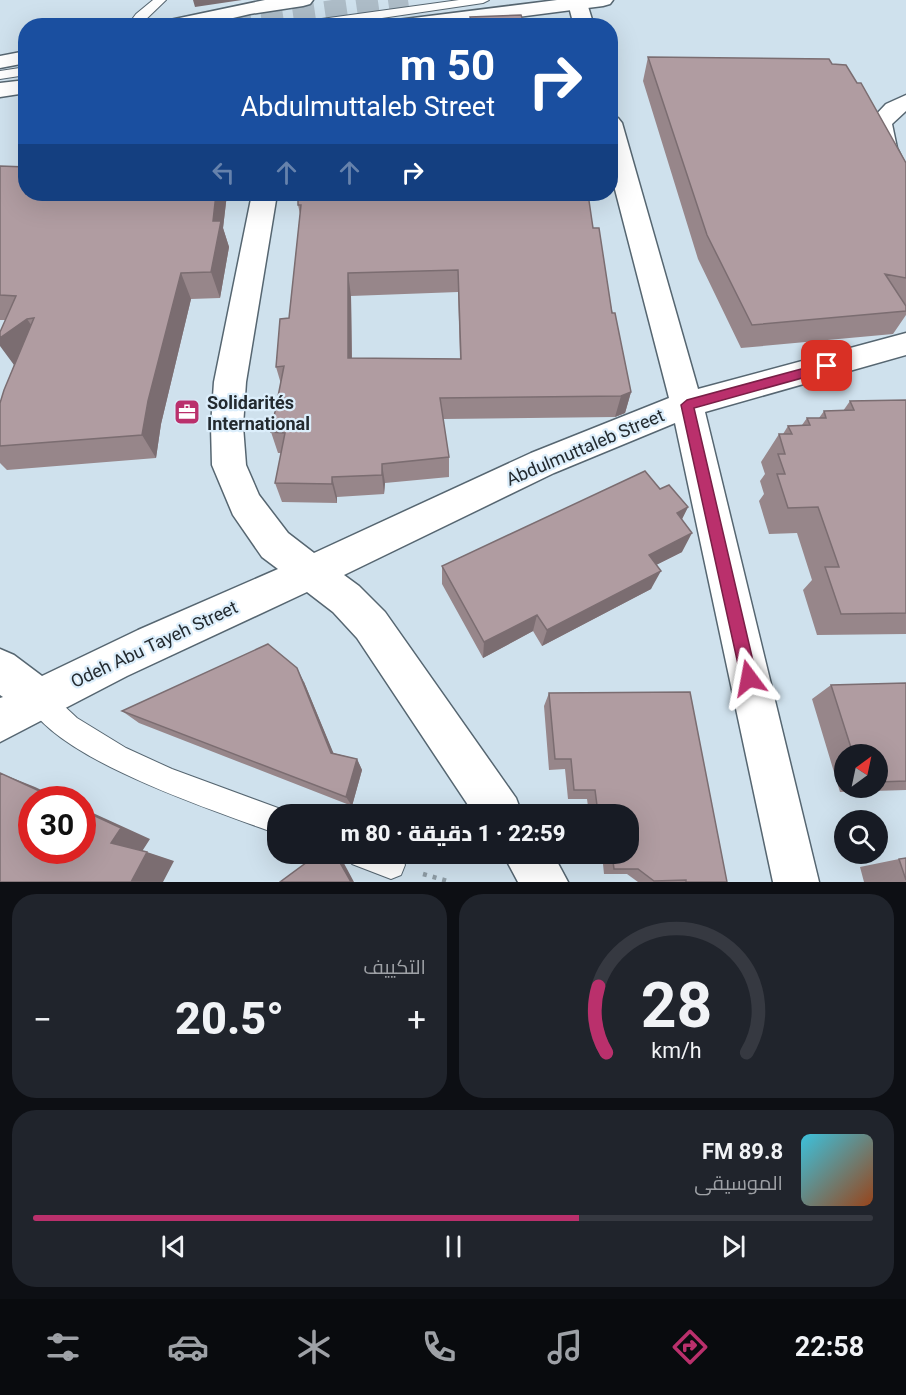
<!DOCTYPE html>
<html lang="ar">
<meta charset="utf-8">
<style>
:root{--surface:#171b24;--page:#20242c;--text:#f1f3f6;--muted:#9ea1a6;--line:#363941;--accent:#ba306c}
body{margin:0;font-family:Roboto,Cairo,sans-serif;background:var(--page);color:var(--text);direction:rtl;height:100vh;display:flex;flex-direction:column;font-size:22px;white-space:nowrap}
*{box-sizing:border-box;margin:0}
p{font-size:20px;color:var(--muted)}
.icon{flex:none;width:33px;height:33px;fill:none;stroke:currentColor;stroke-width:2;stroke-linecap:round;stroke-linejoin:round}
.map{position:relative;height:882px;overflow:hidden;direction:ltr}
.details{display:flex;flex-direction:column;gap:12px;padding:12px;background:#0d0f14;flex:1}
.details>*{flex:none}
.guide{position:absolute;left:18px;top:18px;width:600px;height:183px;border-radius:24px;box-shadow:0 6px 24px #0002;direction:rtl;background:#1a4fa0;color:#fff;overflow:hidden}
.needle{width:39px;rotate:33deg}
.tools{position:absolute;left:834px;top:744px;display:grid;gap:12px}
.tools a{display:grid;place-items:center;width:54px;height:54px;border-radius:50%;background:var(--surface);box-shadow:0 6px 24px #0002;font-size:30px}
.speed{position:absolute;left:18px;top:786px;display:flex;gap:12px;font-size:30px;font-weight:700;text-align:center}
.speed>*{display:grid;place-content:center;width:78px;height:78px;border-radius:50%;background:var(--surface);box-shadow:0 6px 24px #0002;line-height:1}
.speed .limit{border:9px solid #d22;background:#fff;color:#111}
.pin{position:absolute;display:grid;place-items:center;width:51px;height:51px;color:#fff;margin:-26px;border-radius:12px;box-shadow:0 3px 9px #0006}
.me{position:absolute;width:66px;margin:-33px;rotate:347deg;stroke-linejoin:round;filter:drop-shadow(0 0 4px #0008)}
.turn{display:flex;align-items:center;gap:21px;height:126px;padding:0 24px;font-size:27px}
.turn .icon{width:78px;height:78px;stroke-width:2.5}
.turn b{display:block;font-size:42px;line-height:51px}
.lanes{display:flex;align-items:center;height:57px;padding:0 24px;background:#0003;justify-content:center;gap:30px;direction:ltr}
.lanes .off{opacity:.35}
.big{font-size:45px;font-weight:800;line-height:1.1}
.details .tile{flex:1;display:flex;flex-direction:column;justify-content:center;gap:9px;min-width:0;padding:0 21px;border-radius:24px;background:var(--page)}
.details .dial{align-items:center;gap:0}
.dial svg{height:156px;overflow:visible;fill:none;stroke:var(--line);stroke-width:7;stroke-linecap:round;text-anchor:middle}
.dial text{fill:var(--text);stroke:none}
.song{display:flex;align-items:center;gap:18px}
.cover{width:72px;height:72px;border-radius:9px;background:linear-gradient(135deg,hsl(190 70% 55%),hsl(20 70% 35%))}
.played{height:6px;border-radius:3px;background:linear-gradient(90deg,var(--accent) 65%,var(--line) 65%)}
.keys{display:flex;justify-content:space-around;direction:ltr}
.heat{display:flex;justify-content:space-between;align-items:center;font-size:33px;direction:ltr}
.details .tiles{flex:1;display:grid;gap:12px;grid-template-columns:1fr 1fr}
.tile:last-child{grid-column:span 2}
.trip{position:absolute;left:267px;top:804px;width:372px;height:60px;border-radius:24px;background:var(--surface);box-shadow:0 6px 24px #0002;font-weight:800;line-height:60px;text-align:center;direction:rtl}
.tab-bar{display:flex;height:96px;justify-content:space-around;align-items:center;background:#090b0e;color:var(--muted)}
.tab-bar .icon{width:42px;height:42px}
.tab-bar .on{color:var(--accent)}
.tab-bar b{font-size:27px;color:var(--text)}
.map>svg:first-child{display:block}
</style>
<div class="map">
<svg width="906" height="882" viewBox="0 0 906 882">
<rect width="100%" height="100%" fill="#cfe1ed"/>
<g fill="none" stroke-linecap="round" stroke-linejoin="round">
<path stroke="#adbcc7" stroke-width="22" stroke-dasharray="22 10" stroke-linecap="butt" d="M230,26L408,0"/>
<g stroke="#566671" stroke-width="2">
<path id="service" d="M153,0H166L139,26H127L136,14Z
M459,0H489L483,3L328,26H294L300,22Z
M26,67V75L0,79V71Z
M38,687L47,690L77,718L126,748L172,769L278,808L289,814H278V834C218,812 50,758 26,699L29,690Z
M348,854H396L401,855L405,865L401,875L391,879L352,864Z"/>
</g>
<g stroke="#566671" stroke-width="3">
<path id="minor" d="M570,0H586L594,26H574L568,3Z
M906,95V111L892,124L897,148L906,167V194L897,191C882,169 871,149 869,122L886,104Z
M610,116L618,118L622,123L698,389L906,333V355L705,412L819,882H773L675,423L554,473L344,575L359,586L385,612L516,798L522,814H474L357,638L333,612L307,592L127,676L0,742V698L3,697L0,695V649L14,655L42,676L138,630L278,569L262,557L233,515L212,465L211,426L214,382L252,194H277L246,382L243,426L246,465L259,495L288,533L314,553L531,453L669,398L610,170Z
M503,854H553L568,882H518Z"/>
</g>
<g stroke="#566671" stroke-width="3">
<path id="secondary" d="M265,0H313L310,4L303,6L250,14L199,26H160L163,22L170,20Z
M557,0H613L610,4L603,6L448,26H387L390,22L397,20Z
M26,51V63L0,68V56Z
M26,80V93L0,97V83Z"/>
</g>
<path stroke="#8f9da6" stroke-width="4.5" stroke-dasharray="4 6" stroke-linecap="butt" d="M423,874L451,882"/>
<use href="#service" fill="#fff" fill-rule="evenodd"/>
<use href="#minor" fill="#fff" fill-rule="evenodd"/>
<use href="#secondary" fill="#fff" fill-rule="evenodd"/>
</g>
<path fill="#97868a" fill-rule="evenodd" d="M648,57L832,64L857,83L906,163V305L905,304L906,306V315L893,334L741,348L698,259L643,81Z
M0,166L26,194H227L223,228L229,247L220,298L191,299L161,424L156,458L7,470L0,463V403L14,365L5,320H0Z
M298,205L593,228L631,392L625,413L615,417L443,419L449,457V477L385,483L384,494L337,497V503L282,502L275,483L281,453H278L271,432L281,384L276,367L289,318L300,214ZM458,292L460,359L352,358L351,296Z
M906,400V634L817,635L803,590L812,580L797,533L769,534L759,501L764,494L760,481L765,474L761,462L779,434H783L788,426L802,425L807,418H819L824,411H843L850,401Z
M660,489L688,507L682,519V552L656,565L651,589L542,646L533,631L483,658L442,584V566Z
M304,682L333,753L357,759L362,770L352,806L139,723L122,711Z
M906,683V790L840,792L812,699L831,685ZM844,754H878V788H844Z
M549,693L727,882H638L627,874H604L602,854H628V814H589L587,799H568L565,769L549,770L544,706Z
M906,858V882H864L860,867L899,859Z"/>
<path fill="#7b6d71" d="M193,0H242L195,7Z
M216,194H227L223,228L229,247L220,298L211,272L213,221Z
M181,273L191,299L161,424L156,458L142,435L148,401Z
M348,273L351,296L352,379L348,358Z
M27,319L44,343L14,365L0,346V338Z
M631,392L625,413L615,417L621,396Z
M382,464L385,483L384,494L382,475Z
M332,477L337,497V503L332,484Z
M688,507L678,527L677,513Z
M692,533L682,552L640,573L649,555Z
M661,571L651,589L542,646L547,630Z
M537,615L533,631L483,658L484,642Z
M297,668L304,682L338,764L331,753Z
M357,759L362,770L352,806L346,797Z
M0,773L35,787L63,800H59Z
M82,808L150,839L141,853L111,843L82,810Z
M147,852L174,861L163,882H131Z
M335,854H339L354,882H351Z"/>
<path fill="#b09ca1" stroke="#7b6d71" stroke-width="1.5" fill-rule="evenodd" d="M521,15L525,26H472L470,17Z
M648,57L829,59L832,64L846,65L857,83H861L906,163V278L885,274L906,306V311L752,325L707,235Z
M0,166L26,167V194H216L213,221H221L211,272L181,273L148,401L142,435L0,446V403L4,390L34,318L27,319L0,338V332L16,296L0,295Z
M298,194H588L593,228H599L612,313H615L631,392L621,396L440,398L449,457L382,464V475L332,477V484L275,483L285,433L271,432L284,366L276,367L280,319L289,318L301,205H298ZM458,270L461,359L348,358V273Z
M906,400V613L841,614L825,567H839L818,507L788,508L777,474H785L778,454H785L779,434H792L788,426L810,425L807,418H826L824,411L854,410L850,401Z
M645,471L660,489L669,485L688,507L677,513L692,533L649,555L661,571L547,630L537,615L484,642L442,566Z
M268,644L297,668L331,753L357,759L346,797L122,711Z
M906,683V781L878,782V754H853L831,685Z
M690,692L727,882H686V880L654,881L638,869H614L612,854H628V814H607V813H598L595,790H574L571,759H555L549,693Z
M0,773L59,800H32V850H82V810L121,828L111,843L147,852L131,882H0Z
M318,854H335L351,882H280Z
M906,858V880L899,859Z"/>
<path fill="#ba306c" stroke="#791f46" stroke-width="1.5" d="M827,362L833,366L831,370L694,408L757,678L755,683L749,686L743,683L741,678L681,405L687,400Z"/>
<defs>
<g id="office-square" transform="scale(1.35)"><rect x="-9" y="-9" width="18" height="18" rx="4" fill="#ba306c" stroke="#dceefb"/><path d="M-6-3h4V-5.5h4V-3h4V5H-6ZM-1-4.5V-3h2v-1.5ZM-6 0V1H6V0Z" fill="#fff"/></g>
</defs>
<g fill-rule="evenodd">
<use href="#office-square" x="187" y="412"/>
</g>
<g text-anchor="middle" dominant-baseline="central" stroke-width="4.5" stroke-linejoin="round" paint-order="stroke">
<g font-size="18" font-weight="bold" fill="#232a2f" stroke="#dceefb" text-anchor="start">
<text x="207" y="402">Solidarités<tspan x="207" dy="21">International</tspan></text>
</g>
<g font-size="18" fill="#232a2f" stroke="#dceefb">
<text transform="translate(585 447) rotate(-23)">Abdulmuttaleb Street</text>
<text transform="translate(154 644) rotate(-25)">Odeh Abu Tayeh Street</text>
</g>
</g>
</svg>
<div class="tools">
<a><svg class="needle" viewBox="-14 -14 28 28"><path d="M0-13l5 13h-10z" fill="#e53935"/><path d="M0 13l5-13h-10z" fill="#9ea1a6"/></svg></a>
<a><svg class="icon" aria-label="search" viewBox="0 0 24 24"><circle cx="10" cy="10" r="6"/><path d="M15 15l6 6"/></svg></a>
</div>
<div class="speed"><div class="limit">30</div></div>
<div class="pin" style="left:827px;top:366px;background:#d93025"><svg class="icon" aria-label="arrive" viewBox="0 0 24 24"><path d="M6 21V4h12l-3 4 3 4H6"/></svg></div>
<svg class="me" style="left:749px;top:678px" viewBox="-20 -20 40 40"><path d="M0-17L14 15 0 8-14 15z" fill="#ba306c" stroke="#fff" stroke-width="4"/></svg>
<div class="trip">22:59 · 1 دقيقة · 80 m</div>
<div class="guide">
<div class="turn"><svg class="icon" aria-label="right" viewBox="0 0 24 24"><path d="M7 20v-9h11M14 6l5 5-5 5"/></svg><div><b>50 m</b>Abdulmuttaleb Street</div></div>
<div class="lanes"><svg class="icon off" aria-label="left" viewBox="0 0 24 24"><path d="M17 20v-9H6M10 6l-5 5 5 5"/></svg><svg class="icon off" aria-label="ahead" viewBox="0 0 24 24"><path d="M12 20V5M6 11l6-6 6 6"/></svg><svg class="icon off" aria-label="ahead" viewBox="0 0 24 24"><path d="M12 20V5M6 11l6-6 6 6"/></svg><svg class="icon" aria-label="right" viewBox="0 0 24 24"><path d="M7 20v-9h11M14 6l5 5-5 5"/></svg></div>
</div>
</div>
<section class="details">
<div class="tiles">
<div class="tile dial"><svg viewBox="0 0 100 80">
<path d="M14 69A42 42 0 1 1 86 69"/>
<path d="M14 69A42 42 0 0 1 10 35" stroke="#ba306c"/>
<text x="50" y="56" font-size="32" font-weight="700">28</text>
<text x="50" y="72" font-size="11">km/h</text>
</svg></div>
<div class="tile"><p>التكييف</p>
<div class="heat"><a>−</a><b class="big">20.5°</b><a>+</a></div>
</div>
<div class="tile">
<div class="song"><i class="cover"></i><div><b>89.8 FM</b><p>الموسيقى</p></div></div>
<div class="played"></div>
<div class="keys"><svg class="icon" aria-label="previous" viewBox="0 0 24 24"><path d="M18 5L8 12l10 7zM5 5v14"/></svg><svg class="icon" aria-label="pause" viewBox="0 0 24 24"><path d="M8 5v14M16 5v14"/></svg><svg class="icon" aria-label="next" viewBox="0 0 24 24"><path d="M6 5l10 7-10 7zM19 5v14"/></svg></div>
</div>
</div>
</section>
<nav class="tab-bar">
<b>22:58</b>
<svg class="icon on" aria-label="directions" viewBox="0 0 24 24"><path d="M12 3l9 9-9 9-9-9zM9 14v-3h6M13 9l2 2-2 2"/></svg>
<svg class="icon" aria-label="music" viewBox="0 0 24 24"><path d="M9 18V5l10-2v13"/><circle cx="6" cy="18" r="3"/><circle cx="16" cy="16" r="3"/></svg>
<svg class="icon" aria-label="phone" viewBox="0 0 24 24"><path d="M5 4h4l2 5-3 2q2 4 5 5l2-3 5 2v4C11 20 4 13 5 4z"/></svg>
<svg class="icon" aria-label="climate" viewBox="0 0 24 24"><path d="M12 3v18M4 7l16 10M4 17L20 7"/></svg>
<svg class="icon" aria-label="car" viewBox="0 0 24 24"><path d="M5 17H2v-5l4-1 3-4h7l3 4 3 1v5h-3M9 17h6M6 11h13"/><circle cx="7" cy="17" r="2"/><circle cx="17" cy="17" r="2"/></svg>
<svg class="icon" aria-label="filters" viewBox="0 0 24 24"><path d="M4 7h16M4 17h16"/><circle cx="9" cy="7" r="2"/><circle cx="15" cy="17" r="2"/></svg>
</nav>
